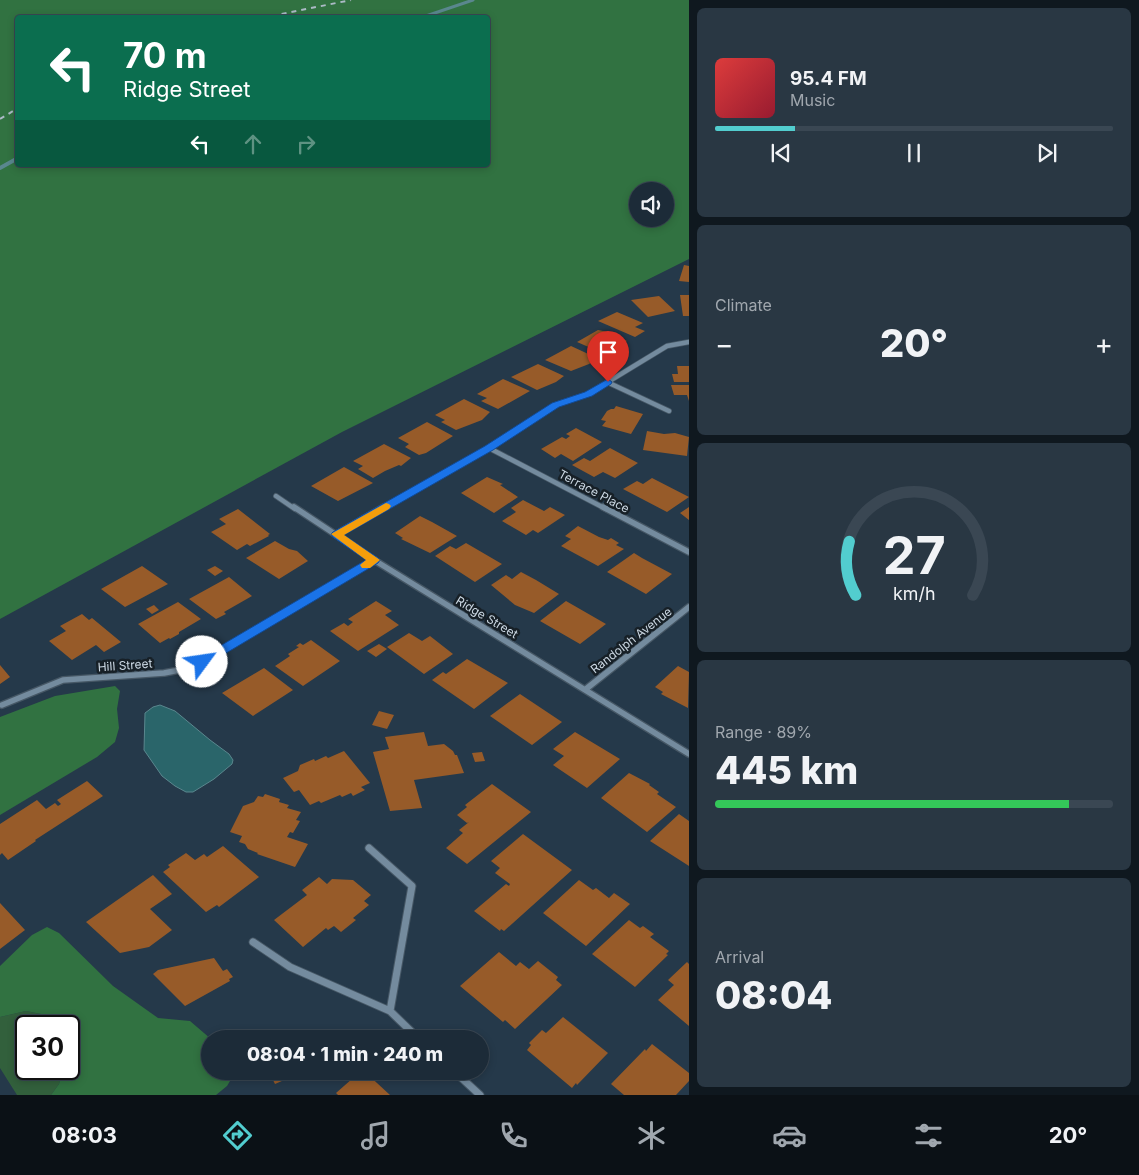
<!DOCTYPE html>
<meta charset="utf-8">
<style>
:root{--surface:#1c2b38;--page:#293743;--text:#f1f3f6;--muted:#a0a7ae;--line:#3a4753;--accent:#52cdcf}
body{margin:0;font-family:Inter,sans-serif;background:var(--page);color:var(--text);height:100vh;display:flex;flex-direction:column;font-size:19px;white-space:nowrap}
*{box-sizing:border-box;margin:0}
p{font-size:16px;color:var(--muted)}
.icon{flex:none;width:28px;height:28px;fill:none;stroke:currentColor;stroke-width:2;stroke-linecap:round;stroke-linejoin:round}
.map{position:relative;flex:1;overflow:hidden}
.details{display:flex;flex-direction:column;gap:8px;padding:8px;background:#0f181f;width:450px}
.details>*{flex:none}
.guide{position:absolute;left:15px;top:15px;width:475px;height:152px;border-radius:5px;box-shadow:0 2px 8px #0003,0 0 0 1px var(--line);background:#0b6e4f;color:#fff;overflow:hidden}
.buttons{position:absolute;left:629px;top:182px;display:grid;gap:10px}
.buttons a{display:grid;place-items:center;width:45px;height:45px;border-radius:50%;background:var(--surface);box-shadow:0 2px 8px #0003,0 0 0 1px var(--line);font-size:25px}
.speed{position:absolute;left:15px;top:1015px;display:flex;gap:10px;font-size:25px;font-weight:700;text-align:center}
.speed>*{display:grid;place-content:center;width:65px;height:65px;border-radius:50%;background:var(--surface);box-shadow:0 2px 8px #0003,0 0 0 1px var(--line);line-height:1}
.speed .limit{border:2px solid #111;border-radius:8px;background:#fff;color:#111}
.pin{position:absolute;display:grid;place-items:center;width:42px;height:42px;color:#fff;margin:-51px -21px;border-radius:50% 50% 50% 0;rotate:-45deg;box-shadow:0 0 5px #0007}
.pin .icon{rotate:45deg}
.me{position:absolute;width:55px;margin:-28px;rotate:59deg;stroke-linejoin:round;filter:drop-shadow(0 0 4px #0008)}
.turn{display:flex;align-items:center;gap:18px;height:105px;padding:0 25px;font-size:22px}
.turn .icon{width:65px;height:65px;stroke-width:2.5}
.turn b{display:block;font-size:35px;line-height:42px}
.lanes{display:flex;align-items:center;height:48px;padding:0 25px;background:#0003;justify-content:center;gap:25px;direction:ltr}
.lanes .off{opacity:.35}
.big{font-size:38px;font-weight:800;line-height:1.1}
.details .widget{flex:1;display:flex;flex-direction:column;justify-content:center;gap:8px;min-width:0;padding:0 18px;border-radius:8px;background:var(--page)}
.details .dial{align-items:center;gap:0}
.dial svg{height:130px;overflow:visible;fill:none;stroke:var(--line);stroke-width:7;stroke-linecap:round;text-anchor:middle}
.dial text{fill:var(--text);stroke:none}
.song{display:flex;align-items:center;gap:15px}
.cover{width:60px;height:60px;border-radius:8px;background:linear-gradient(135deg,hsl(0 70% 55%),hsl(350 70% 35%))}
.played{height:5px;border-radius:2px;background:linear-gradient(90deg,var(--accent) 20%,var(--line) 20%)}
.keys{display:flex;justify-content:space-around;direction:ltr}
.heat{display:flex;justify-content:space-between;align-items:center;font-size:28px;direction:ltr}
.charge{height:8px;border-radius:4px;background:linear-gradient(90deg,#34c759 89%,var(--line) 0)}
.trip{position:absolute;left:201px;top:1030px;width:288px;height:50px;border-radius:25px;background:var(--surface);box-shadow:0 2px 8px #0003,0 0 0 1px var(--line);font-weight:800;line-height:50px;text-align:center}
.tab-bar{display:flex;height:80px;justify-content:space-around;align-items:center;background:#0b1116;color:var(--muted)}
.tab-bar .icon{width:35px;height:35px}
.tab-bar .active{color:var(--accent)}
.tab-bar b{font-size:22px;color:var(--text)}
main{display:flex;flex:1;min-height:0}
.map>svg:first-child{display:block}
</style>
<main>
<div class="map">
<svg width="689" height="1095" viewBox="0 0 689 1095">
<rect width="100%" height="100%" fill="#25394a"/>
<path fill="#32603c" d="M26,1011L62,1018V1026H26V1069H63L59,1084L51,1095H17L0,1068V1017Z"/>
<path fill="#317241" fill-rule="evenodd" d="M0,0H689V259L342,432L0,619ZM18,18H488V165H18ZM638,191H665V219H638Z
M115,686L120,691L117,709L119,728L115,742L97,757L0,815V717L55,696Z
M47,927L59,933L113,986L158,1018L190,1021L211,1039L210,1071H236L227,1086L216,1095H51L59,1084L63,1069H69V1026H62L61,1018L26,1011L0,1017V966L32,935Z"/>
<path fill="#2a656a" stroke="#5a878e" d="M160,705L175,711L210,740L229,754L233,760L232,764L214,779L193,792H186L175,786L162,776L144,750L145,713L153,707Z"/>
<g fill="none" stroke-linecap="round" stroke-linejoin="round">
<path stroke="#5a878e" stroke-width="3" d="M420,18L473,0"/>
<path stroke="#5a878e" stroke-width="4" d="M0,168L18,158"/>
</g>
<path fill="#975b29" d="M684,265L689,266V282L679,281Z
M680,295H689V316H683Z
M659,296L675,311L648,317L631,300Z
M617,312L643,323L635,327L645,331L635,337L598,321Z
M598,330L608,332L627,341L607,355L577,342Z
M571,346L597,358L589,364L571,371L545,360Z
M538,364L564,376L556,382L537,390L511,377Z
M677,366H689V382H674L672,374H678Z
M503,379L530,391L498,409L481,401L487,398L477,394Z
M671,385H689V401L687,395H674Z
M464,399L490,412L482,420L456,430L441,422L445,420L435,415Z
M616,406L643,414L631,434L602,426L606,421L601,420L607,411L611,409H614Z
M427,422L453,436L426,453L419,455L405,447L409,444L398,438Z
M576,428L602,442L573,461L561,454L555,458L541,449L562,437L566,439L570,436L566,434Z
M647,431L664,434L675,433L689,437L687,456L643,450Z
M384,444L411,458L401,466L399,465L385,471L373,478L358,469L363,466L353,461Z
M610,448L638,463L615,478L603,472L594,477L572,465L584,458L590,461Z
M344,467L373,483L338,501L311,486Z
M487,477L503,484L500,485L518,497L494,513L461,493Z
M652,478L689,497L667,512L623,489L637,481L643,484Z
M523,500L544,511L550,507L565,515L538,533L533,530L526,535L502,521L516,512L511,508Z
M689,507V520L680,513Z
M238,509L270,534L268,535L269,536L250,546L247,544L237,550L211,532L226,524L219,519Z
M420,516L432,522L457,536L430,553L401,539L403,538L395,533Z
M578,526L599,537L608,540L611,538L619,543L616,545L624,549L598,566L561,546L571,539L565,536Z
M275,541L289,549L297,551L308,561L279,579L246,558Z
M466,543L502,564L475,582L435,556L450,546L456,549Z
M634,553L642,558L672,574L646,594L607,572Z
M142,566L168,584L125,607L101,589Z
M215,566L223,571L215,576L207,570Z
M521,572L536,580L559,594L534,613L515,605L491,585L506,575L512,579Z
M229,577L252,596L224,612L226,614L216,619L189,599Z
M376,601L392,611L385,615L399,625L358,651L330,631L344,623L348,626L353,622L348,619Z
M566,601L606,624L580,644L540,621Z
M178,602L201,619L179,632V634L170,639L169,638L160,643L138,624Z
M154,605L159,610L152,614L146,609Z
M82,614L89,620L92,618L121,642L104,652L96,645L72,660L49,641L66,631L60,626Z
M409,633L422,641L430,636L453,654L424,674L387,647Z
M311,640L340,661L303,686L275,666L290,656L288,654L299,647L296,646L300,643L303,645Z
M379,644L387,649L376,657L367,651Z
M467,659L508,683L474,709L432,680L443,672L446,674Z
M0,665L10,677L0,684Z
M678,666L689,672L688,708L661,694L663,692L655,687Z
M264,668L293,690L253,716L222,693Z
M520,694L562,722L532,745L490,716Z
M379,711L394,715L387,729L372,725Z
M424,732L428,746L444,744L453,751L455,755H457L464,773L414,780L422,808L390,811L373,752L389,749L385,737Z
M575,732L620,759L587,788L553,765L564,756L553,749Z
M344,751L370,783L361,787L365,790L353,796L351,793L342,797L340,795L321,803L319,801L310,805L299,790L294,792L283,778L298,771L300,765L314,759L315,761L326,756L328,758Z
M482,752L485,761L475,762L472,753Z
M629,773L650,784L649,785L659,792L657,794L676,807L647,832L601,798Z
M87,781L103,796L35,840L36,841L8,860L2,853L0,855V824L37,800L46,809L55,803L58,806L61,804L57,800Z
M492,784L531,812L467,864L446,848L463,833L459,830L469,822L467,823L457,815L467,807L465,805Z
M265,794L280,799L279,802L289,805L287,808L301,812L296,820L300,821L293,833L290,832L287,837L308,844L295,867L257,854L258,853L248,849L245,844L239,842L242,836L230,832L243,806L254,802L258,796L263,797Z
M679,814L689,821V866L650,841Z
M523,834L572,870L504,931L501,929L500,931L474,911L506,884L509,886L510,884L495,873L500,868L491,861Z
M223,846L259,877L219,907L217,905L206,912L163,872L170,867L168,865L186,853L195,860L204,854L207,857Z
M153,875L172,894L150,909L172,930L149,947L120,953L86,922Z
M319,877L327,884L332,879L353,880L371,895L364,901L369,905L353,918L356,920L341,932L334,926L328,930L326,928L303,947L274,920L307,895L302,890Z
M579,880L593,890L596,888L609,898L614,893L630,904L586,946L543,913Z
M0,903L25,930L0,949Z
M629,920L640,928L643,926L654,934L650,937L669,951L666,954L668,955L635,987L592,954Z
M499,952L516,966L520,962L529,969L538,961L558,977L556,980L562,985L515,1029L505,1020L503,1022L460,986Z
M214,958L223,971L227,969L233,977L229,979L230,981L185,1006L153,974L158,970Z
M687,962L689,964V1026L658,1000L674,985L668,980Z
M563,1017L608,1053L577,1085L576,1083L572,1088L527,1050L531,1045L529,1043L542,1030L546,1033Z
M652,1044L689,1073V1081L676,1095H624L611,1084L645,1049L646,1051Z
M264,1071H318L294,1081L291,1077L275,1084L272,1078L268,1079Z
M361,1071H364L390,1095H338L336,1093Z"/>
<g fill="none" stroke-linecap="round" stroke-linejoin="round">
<g stroke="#465765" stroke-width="6">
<path id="street-far2" d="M607,382L669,411
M489,448L606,509
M276,496L295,509
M382,509L489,448L555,405L588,394L667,346L689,342"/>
</g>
<g stroke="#465765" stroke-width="8">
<path id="street-far1" d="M294,507L374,560L689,754
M603,507L689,552
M337,534L384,507
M586,689L689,607
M2,705L63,680L164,673L185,669L202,662L374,560"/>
</g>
<g stroke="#465765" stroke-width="9">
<path id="street" d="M369,848L412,886L390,1011
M253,942L290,967L390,1011L419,1039
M454,1071L480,1095"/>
</g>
<use href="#street-far2" stroke="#748b9e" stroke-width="4.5"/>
<use href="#street-far1" stroke="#748b9e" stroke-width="5.5"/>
<use href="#street" stroke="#748b9e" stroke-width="7"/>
<path stroke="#acbac6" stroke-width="2" stroke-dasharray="5 5" stroke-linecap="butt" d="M262,18L351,0
M0,119L18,108"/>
</g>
<path fill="#1a73e8" stroke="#114b97" d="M608,379L612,382L611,384L592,396L559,407L493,450L344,535L378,558L380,560L378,563L206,665H198L196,662L198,659L366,560L333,537L331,534L333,532L485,446L552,403L585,392Z"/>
<path fill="#f59e0b" d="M386,503L389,504L391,506L389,509L344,535L380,560L370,568H362L360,565L366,560L331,534Z"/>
<g text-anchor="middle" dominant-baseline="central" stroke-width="5" stroke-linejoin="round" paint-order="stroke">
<g font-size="12" fill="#cbd7e2" stroke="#172027">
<text transform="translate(594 491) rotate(28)">Terrace Place</text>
<text transform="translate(487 617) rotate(31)">Ridge Street</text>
<text transform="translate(631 640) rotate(-38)">Randolph Avenue</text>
<text transform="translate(125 665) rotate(-4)">Hill Street</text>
</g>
</g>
</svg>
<div class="buttons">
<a><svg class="icon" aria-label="sound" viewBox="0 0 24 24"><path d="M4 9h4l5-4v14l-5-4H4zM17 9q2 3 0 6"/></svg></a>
</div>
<div class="speed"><div class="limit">30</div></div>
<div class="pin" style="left:608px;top:382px;background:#d93025"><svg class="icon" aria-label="arrive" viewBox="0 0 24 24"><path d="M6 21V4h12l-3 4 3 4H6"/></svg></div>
<svg class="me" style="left:202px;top:662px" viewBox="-20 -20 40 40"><circle r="19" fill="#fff"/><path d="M0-13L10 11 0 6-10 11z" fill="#1a73e8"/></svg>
<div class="trip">08:04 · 1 min · 240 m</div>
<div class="guide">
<div class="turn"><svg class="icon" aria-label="left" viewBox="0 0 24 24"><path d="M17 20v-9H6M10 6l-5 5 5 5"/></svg><div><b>70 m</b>Ridge Street</div></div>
<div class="lanes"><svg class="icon" aria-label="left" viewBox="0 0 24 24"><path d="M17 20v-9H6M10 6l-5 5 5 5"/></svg><svg class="icon off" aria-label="ahead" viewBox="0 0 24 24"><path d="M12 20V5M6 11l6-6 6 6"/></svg><svg class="icon off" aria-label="right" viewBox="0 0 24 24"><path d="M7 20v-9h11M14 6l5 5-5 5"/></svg></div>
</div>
</div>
<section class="details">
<div class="widget">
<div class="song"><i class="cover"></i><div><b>95.4 FM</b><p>Music</p></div></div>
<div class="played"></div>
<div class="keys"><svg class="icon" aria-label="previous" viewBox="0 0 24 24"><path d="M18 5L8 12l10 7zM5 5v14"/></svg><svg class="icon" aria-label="pause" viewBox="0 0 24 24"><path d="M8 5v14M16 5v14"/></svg><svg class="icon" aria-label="next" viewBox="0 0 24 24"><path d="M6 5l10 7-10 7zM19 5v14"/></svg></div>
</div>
<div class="widget"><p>Climate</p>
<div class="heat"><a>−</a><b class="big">20°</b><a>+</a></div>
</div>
<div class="widget dial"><svg viewBox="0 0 100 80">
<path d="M14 69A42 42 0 1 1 86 69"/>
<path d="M14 69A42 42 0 0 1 10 36" stroke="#52cdcf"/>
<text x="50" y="56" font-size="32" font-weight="700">27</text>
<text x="50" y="72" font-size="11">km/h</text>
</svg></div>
<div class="widget"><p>Range · 89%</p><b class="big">445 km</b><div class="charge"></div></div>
<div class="widget"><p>Arrival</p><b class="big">08:04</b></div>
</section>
</main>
<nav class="tab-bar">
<b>08:03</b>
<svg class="icon active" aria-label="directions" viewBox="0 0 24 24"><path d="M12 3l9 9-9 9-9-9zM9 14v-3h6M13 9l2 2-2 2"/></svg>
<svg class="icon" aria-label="music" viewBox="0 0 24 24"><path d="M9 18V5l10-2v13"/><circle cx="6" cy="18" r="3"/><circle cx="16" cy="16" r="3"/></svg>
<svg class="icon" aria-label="phone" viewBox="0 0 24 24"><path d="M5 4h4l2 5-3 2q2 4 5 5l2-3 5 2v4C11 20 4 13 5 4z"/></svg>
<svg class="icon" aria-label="climate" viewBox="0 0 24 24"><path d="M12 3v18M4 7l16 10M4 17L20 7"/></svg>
<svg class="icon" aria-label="car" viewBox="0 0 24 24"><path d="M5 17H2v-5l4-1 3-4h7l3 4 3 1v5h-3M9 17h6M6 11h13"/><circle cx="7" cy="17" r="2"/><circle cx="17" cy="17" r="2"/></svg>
<svg class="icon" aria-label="filters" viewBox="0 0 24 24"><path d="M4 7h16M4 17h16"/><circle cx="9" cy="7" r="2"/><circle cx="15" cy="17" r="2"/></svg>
<b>20°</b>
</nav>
